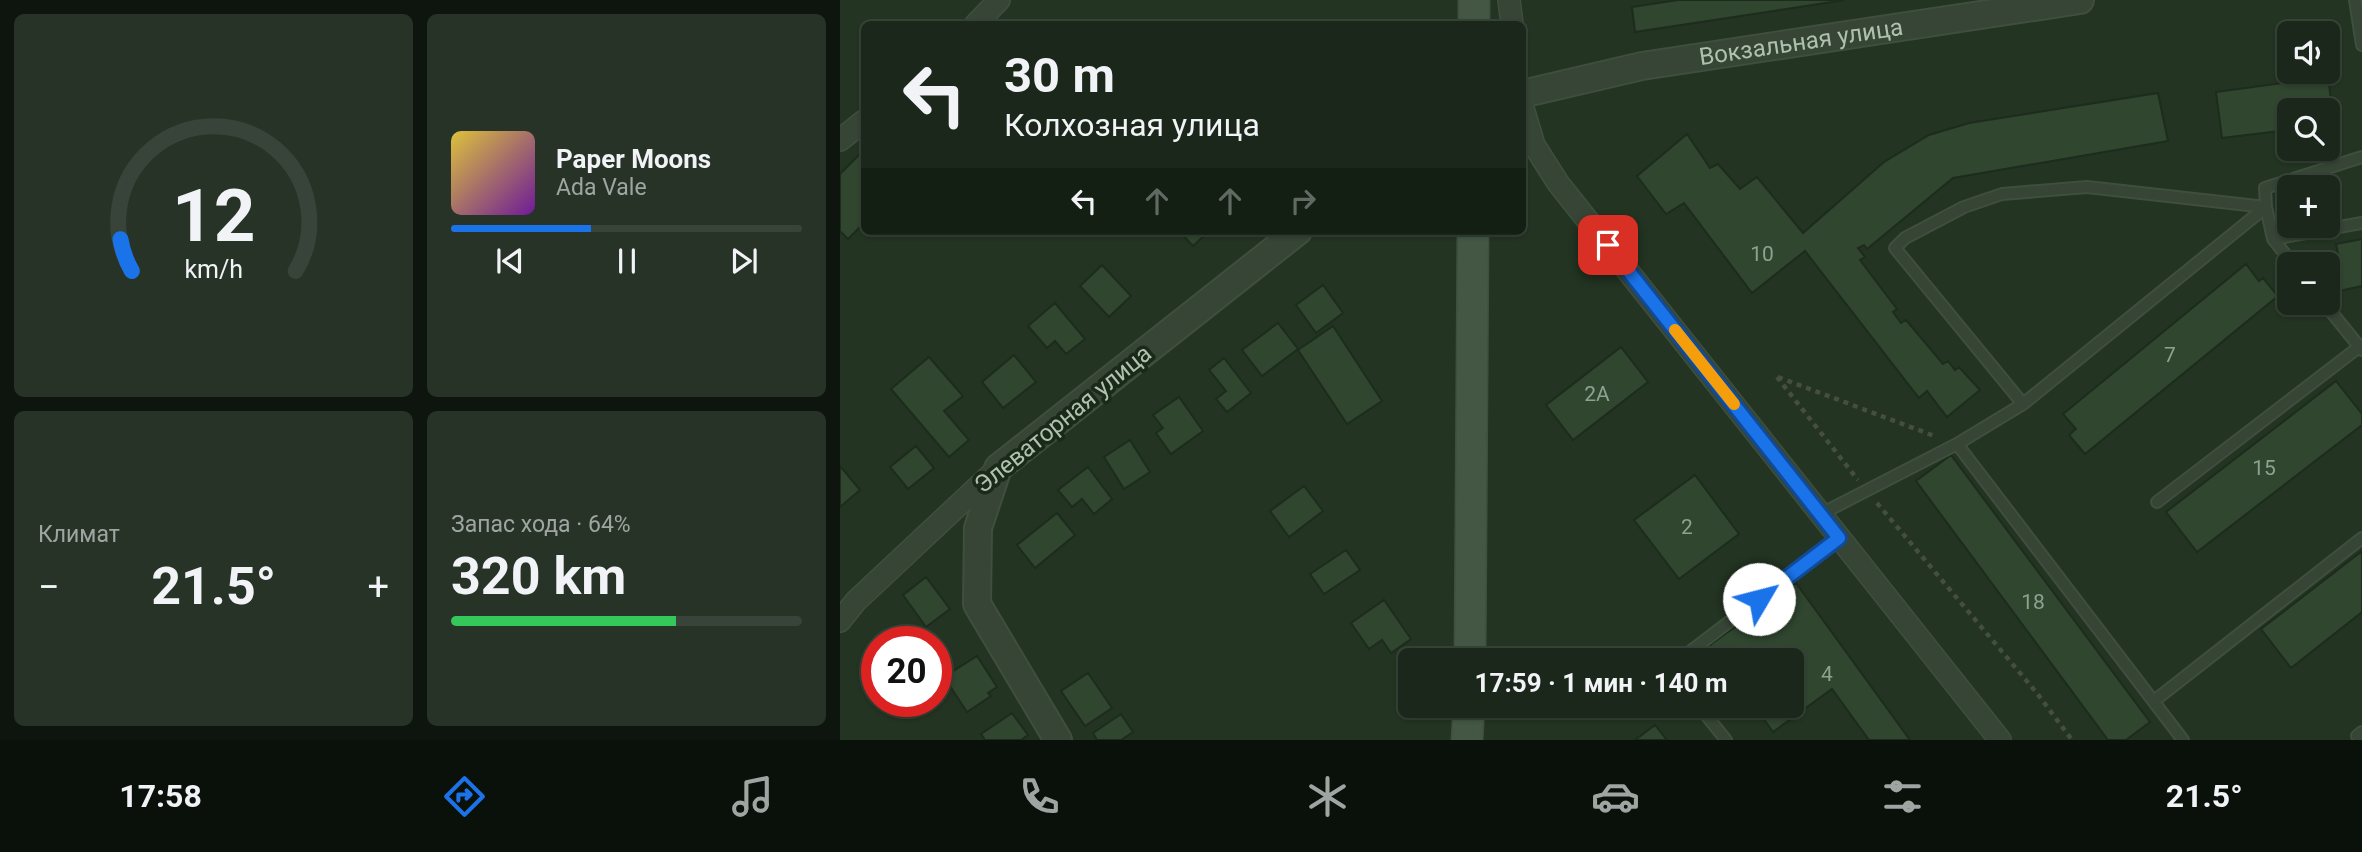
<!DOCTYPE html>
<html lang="ru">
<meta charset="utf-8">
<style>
:root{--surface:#1a271a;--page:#273327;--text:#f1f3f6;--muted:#9fa5a2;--line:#384439;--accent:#1a73e8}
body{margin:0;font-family:Roboto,sans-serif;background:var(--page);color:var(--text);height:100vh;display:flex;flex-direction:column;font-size:26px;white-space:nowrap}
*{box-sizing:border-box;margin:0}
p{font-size:23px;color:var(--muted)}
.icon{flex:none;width:38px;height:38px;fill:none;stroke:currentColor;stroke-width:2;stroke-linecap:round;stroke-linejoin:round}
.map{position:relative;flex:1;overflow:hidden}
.sheet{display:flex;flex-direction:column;gap:14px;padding:14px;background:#0e150e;width:840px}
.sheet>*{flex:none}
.top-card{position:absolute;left:21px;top:21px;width:665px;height:214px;border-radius:10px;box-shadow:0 2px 5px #0004,0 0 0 2px var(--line);background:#1a271a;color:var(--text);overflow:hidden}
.controls{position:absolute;left:1437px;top:21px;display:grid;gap:14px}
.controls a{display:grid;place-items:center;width:63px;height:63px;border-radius:10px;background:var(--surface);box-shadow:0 2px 5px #0004,0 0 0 2px var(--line);font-size:35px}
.speed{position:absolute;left:21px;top:626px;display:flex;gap:14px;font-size:35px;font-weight:700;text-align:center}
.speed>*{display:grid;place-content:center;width:91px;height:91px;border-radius:50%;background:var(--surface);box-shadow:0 2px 5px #0004,0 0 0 2px var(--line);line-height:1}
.speed .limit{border:10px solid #d22;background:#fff;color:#111}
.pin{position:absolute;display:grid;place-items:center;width:60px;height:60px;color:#fff;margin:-30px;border-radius:14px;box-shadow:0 4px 10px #0006}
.me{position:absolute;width:77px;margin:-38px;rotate:53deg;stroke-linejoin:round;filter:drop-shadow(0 0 5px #0008)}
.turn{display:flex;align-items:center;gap:24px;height:147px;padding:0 28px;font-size:32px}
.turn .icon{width:91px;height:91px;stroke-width:2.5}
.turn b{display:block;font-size:49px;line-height:60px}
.lanes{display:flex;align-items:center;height:66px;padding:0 28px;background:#0003;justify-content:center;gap:35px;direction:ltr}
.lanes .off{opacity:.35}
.big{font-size:52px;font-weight:700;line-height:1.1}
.sheet .widget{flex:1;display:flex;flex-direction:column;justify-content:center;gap:10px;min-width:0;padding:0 24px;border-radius:10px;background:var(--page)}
.sheet .dial{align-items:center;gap:0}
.dial svg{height:182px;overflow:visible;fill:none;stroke:var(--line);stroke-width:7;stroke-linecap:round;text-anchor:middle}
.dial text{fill:var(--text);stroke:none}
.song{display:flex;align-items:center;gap:21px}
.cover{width:84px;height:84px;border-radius:10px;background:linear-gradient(135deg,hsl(50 70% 55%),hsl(280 70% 35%))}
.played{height:7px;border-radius:4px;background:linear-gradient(90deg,var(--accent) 40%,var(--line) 40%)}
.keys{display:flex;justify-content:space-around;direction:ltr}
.heat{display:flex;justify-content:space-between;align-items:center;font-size:38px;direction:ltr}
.charge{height:10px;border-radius:5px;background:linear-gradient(90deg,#34c759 64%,var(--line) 0)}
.sheet .tiles{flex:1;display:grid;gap:14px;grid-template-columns:repeat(2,1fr)}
.trip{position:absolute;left:558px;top:648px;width:406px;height:70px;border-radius:10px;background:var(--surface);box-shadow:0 2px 5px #0004,0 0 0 2px var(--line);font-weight:700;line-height:70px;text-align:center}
.tab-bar{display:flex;height:112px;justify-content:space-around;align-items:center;background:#0a100a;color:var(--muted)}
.tab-bar .icon{width:49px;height:49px}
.tab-bar .current{color:var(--accent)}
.tab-bar b{font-size:32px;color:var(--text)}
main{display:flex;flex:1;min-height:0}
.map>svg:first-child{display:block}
</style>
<main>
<section class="sheet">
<div class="tiles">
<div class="widget dial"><svg viewBox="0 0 100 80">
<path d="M14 69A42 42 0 1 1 86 69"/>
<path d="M14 69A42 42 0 0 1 9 55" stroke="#1a73e8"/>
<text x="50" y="56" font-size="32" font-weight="700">12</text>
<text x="50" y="72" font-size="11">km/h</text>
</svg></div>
<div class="widget">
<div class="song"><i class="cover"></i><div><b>Paper Moons</b><p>Ada Vale</p></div></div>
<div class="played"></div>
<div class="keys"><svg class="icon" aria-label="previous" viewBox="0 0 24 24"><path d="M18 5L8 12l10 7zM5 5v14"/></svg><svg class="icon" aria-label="pause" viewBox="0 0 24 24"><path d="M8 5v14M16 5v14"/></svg><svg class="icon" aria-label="next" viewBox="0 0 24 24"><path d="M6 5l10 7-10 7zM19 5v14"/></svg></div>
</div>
<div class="widget"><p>Климат</p>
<div class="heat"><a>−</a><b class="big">21.5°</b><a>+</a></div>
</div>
<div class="widget"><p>Запас хода · 64%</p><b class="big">320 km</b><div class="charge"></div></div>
</div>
</section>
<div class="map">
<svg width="1522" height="740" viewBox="0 0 1522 740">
<rect width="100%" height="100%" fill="#233422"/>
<path fill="#30462f" stroke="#1d2c1d" stroke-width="2" d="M838,0H1005L795,32L792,7Z
M1488,77L1494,124H1488V110H1449V130L1382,138L1376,92Z
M1318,93L1328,141L1113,178L1027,249L1024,245L1018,248L1025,257L1020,260L1057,309L1053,312L1061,323L1066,320L1103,364L1108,361L1115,370L1119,367L1140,390L1107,417L1087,391L1079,398L965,251L912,293L844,203L826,214L797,176L847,134L870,168L878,164L900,189L917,177L963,233L1044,162L1089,135L1129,123Z
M24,150V223L8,239L0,231V174Z
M339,231H369L353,246Z
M1522,239V286L1499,291L1493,264L1500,263L1496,244Z
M1406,264L1419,281L1423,278L1438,296L1245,454L1229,435L1236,429L1223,414Z
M262,265L291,296L269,317L240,286Z
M483,285L503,313L476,333L456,305Z
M215,303L245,339L226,354L215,341L207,348L188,326Z
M438,323L458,349L422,376L402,350Z
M493,326L542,401L507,424L458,350Z
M781,347L808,382L733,440L706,405Z
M174,355L196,382L163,408L142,382Z
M89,357L123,396L104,411L129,440L109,457L51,389Z
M384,358L411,393L387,412L376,399L386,391L369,370Z
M1496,381L1522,414V425L1357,552L1326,512Z
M339,397L363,431L331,454L316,433L323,428L313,415Z
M290,440L310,472L284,489L264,457Z
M76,446L94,468L68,489L50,467Z
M1111,455L1310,722L1286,740H1268L1076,481Z
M0,466L20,490L0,507Z
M248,467L272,499L254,514L242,499L232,507L218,490Z
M855,475L899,534L839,579L794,520Z
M464,486L483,511L449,537L430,511Z
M217,513L235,535L195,568L177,545Z
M506,550L520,570L484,594L470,574Z
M1522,551V612L1451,668L1421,629Z
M86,577L110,609L86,627L63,595Z
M956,583L1070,740H1029L992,689L933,732L914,705H952V660H881L870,645Z
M544,600L571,639L551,653L542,640L529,649L511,623Z
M137,656L157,687L148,693L151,696L127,712L104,677Z
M248,673L272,708L245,726L221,691Z
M172,713L188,735L181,740H145L141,734Z
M281,714L293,732L281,740H257L253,733Z
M815,725L827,740H795Z"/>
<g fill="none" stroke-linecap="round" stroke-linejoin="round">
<g stroke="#3f4f3e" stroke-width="14">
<path id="service" d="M1515,0L1522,45
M1433,239L1522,223
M1484,303L1522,350
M1183,404L1426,207L1433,239L1453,264
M1117,444L1343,740
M1317,502L1519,347
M981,514L1117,444L1183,404L1055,248L1065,238L1124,207L1162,194L1247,187L1426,207L1425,188L1522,157
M839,660L999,538
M1314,701L1522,538
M858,705L886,740
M1517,736L1522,732"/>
</g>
<g stroke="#3f4f3e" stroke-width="24">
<path id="minor" d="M669,0L672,24
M136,24L159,0
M682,105L694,145L718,183L1160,740
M0,140L24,121
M0,621L16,601L157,469"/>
</g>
<g stroke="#3f4f3e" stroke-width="30">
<g id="tertiary">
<path id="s1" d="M682,94L802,66L1240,0"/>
<path d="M218,740L137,604L138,528L158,468L458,231"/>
</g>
</g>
<g stroke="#3f4f3e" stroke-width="33">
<path id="secondary" d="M634,24V0
M630,660L633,231
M627,740L629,705"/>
</g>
<path stroke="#464e3c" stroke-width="4.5" stroke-dasharray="5 5" stroke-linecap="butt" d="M937,377L1018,480
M938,377L1097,437
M1037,503L1196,692L1232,740"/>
<use href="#service" stroke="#364535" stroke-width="10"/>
<use href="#minor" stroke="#364535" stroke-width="21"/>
<use href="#tertiary" stroke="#364535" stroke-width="26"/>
<use href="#secondary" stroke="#445744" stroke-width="30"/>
</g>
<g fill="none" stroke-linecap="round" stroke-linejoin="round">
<g stroke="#114b97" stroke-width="18">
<path id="route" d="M768,245L999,538L919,599"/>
</g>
<use href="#route" stroke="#1a73e8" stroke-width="12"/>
<path stroke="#f59e0b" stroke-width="12" d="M835,330L894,404"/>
</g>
<g text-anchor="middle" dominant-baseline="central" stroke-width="7" stroke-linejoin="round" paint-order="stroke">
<g font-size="21" fill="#8ea28e">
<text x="922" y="254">10</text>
<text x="1330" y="355">7</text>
<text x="757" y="394">2А</text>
<text x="1424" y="468">15</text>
<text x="847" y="527">2</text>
<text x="1193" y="602">18</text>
<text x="987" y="674">4</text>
</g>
<g font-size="24" fill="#afc2af" stroke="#1b291b">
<text stroke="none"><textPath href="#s1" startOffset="284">Вокзальная улица</textPath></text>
<text transform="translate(223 419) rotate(-39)">Элеваторная улица</text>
</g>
</g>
</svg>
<div class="controls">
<a><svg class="icon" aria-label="sound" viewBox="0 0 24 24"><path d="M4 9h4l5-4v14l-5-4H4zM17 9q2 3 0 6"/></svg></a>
<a><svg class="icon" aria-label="search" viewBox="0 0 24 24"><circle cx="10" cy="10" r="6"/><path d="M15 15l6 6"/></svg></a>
<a>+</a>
<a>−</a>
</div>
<div class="speed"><div class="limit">20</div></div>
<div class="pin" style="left:768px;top:245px;background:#d93025"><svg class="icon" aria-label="arrive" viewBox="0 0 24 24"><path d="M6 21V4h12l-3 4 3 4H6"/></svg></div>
<svg class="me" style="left:919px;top:599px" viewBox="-20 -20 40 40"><circle r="19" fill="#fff"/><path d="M0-13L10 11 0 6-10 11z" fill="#1a73e8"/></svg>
<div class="trip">17:59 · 1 мин · 140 m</div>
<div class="top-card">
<div class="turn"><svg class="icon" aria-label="left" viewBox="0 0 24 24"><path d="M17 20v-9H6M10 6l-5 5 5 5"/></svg><div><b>30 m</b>Колхозная улица</div></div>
<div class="lanes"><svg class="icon" aria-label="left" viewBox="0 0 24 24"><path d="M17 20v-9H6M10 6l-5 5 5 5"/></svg><svg class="icon off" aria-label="ahead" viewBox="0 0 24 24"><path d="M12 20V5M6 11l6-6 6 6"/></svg><svg class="icon off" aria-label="ahead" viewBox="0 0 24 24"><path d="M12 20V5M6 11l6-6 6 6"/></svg><svg class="icon off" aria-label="right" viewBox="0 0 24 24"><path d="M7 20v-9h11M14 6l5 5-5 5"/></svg></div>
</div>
</div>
</main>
<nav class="tab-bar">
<b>17:58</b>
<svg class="icon current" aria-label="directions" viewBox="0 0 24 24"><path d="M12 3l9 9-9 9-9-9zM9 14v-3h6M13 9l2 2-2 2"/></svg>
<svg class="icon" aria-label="music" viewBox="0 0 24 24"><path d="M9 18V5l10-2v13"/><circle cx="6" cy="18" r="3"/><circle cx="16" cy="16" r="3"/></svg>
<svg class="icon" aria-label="phone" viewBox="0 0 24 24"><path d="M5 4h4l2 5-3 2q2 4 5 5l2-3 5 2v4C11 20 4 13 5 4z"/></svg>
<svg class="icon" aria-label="climate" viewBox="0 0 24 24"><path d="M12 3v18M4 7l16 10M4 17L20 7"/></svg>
<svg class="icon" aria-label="car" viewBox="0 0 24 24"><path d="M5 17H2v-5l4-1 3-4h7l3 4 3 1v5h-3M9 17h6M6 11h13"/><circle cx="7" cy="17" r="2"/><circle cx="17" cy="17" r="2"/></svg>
<svg class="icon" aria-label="filters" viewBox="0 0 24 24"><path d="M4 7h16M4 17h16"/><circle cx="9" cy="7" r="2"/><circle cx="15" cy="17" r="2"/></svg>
<b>21.5°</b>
</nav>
